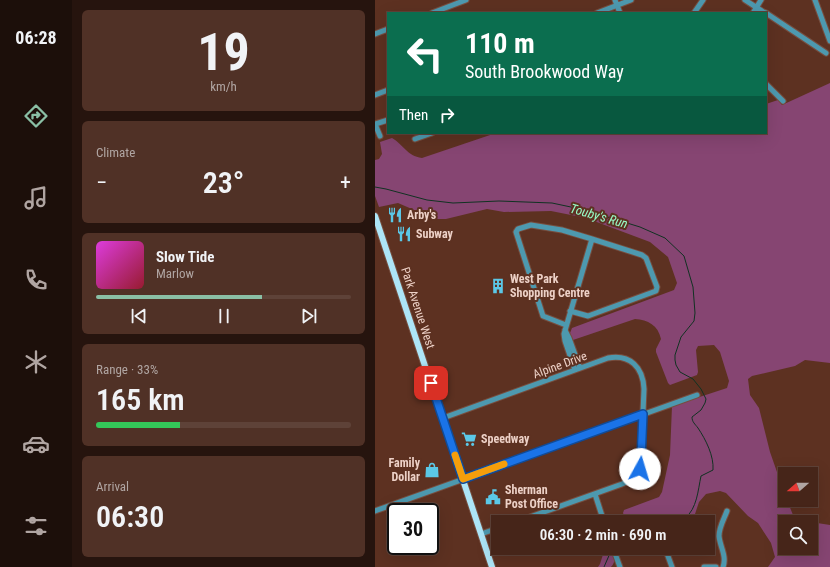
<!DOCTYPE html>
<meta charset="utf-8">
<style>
:root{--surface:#462519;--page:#503126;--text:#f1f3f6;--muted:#b0a5a2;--line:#5e4238;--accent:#8abfa5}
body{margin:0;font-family:"Roboto Condensed",sans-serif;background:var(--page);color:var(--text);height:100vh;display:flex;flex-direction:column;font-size:15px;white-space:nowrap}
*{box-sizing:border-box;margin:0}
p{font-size:13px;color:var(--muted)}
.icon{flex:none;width:22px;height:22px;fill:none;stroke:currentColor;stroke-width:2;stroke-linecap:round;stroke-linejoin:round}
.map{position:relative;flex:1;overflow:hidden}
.details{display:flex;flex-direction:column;gap:10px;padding:10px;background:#26140e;width:303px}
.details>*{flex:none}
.hud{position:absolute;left:12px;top:12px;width:380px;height:122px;border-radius:0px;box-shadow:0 4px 16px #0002,0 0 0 1px var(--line);background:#0b6e4f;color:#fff;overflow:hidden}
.needle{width:26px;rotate:250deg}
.controls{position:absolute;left:403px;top:467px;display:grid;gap:8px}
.controls a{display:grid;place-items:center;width:40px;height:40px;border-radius:0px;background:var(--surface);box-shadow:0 4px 16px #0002,0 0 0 1px var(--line);font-size:20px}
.speed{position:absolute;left:12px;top:503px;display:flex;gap:8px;font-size:20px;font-weight:700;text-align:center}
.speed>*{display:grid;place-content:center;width:52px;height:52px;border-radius:50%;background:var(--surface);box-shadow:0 4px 16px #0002,0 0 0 1px var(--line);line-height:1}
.speed .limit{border:2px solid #111;border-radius:6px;background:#fff;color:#111}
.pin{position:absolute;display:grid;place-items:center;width:34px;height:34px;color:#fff;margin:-17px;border-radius:8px;box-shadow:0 2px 6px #0006}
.me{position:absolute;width:44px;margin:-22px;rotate:6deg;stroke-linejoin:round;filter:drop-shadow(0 0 3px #0008)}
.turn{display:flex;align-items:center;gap:14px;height:84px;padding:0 12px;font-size:18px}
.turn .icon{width:52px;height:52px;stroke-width:2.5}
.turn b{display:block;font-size:28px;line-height:34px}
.then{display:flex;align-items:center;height:38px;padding:0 12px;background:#0003;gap:8px;font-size:15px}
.big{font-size:30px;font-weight:600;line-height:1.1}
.details .widget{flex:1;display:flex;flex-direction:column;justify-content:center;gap:6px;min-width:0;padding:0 14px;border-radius:6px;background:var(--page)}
.details .dial{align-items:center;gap:0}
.dial b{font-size:52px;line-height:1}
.song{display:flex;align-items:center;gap:12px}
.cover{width:48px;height:48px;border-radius:6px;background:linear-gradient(135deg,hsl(300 70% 55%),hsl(350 70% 35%))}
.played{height:4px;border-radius:2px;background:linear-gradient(90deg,var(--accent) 65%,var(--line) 65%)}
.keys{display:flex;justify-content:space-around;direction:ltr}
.heat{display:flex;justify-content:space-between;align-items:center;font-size:22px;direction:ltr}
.charge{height:6px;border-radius:3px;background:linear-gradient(90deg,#34c759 33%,var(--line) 0)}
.trip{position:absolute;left:116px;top:515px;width:224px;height:40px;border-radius:0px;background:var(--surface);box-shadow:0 4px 16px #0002,0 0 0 1px var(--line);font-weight:600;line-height:40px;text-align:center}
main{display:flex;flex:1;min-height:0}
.tab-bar{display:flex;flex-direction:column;width:72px;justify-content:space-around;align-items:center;background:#1c0f0a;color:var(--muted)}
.tab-bar .icon{width:28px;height:28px}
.tab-bar .on{color:var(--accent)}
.tab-bar b{font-size:18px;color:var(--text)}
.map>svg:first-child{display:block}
</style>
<main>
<nav class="tab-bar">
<b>06:28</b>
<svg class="icon on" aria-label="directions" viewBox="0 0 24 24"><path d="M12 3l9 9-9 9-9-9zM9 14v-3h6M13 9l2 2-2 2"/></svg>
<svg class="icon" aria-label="music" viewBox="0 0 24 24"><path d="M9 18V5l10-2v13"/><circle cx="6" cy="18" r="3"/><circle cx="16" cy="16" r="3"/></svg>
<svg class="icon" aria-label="phone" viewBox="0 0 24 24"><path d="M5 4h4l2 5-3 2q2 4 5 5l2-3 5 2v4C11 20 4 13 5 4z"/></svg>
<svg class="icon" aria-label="climate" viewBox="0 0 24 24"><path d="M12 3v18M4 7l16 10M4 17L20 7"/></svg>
<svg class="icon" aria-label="car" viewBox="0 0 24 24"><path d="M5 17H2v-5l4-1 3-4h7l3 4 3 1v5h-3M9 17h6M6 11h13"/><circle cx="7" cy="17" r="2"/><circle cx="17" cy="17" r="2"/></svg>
<svg class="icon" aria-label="filters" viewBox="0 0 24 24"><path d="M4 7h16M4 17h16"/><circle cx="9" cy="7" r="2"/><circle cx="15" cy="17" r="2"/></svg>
</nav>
<section class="details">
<div class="widget dial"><b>19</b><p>km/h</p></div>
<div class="widget"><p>Climate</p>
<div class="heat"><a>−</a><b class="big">23°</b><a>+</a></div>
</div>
<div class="widget">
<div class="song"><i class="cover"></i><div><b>Slow Tide</b><p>Marlow</p></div></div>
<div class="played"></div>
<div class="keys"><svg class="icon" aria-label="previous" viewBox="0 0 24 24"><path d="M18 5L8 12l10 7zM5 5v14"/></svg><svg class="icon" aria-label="pause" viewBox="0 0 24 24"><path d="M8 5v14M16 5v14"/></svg><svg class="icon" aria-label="next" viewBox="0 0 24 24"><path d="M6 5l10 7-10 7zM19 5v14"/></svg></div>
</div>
<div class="widget"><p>Range · 33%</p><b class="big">165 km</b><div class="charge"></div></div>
<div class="widget"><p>Arrival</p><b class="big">06:30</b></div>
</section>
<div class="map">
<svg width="455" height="567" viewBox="0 0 455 567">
<rect width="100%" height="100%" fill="#5d3121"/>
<path fill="#864572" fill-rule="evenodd" d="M455,83V363L430,360L420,366L377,376L373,379L375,395L384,408L395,452L410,495V500H412L418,515L423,520L455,525V567H393L400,557L396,543L383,523L373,516L351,493L345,491L331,494L324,502L318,520L308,522H252L248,513L249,510L284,497L287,492L295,455L297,406L352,388L354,381L345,352L339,345L323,346L321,350L323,372L322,375L295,385L293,383L281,352V349L286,339C283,325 273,320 260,319L198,340L195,333L197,328L299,290L302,283L293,257L275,242L211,218L176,211L129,212L112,209L71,219H60L23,203L4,207L0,196V160L4,159L7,154L5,142L17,138C28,144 32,156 47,158L121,133H391V104L403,100L407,105ZM410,522H436V548H410Z
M230,548H237C239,556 242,560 236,567H223L225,564Z"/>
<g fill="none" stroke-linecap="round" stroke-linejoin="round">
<path stroke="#113222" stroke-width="1" d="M0,187L11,189L52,200L78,203L124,201L177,203L210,210L265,227L290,238L309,256L318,287L320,313L319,321L306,337L300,355V360L301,365L305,372L318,379L326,389L331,399L330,403L326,410L317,417C317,422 320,424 323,428C331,440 339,456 338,470L326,476C323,490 322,509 310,518L294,516L281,522
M229,567L236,551"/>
<g stroke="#774e3f" stroke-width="7">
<path id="minor" d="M240,0L245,13
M370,0L390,13
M440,0L455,41
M57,13L91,0
M222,13L256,0
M319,13L328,0
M378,13L386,0
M391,13L451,53
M0,34L13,29
M391,84L408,101
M0,95L13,90
M0,124L5,136
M0,124L13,120
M40,139L57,133
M191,325L168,316L141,232L143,229L156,225L187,230L217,239L267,255L271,258L282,287L281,291L213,316L195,311
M190,330L194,338L205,368
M200,370L190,341L189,334L217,239
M68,418L233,358C255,354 268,367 269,389L266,459C265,473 260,479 247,484L141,522
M220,494L229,522
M0,511L322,395
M106,534L123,528
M238,548L245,567
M290,548L297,567
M329,567H341
M348,567C352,556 345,547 344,536C344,527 349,519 352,511"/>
</g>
<g stroke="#774e3f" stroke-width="8">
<path id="major" d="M0,216L117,567"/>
</g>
<use href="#minor" stroke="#4d99af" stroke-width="5"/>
<use href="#major" stroke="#ade5f7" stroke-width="6"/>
</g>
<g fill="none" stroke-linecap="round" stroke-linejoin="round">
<g stroke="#114b97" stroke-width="10">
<path id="route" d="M56,383L88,479L268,414L266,459L265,469"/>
</g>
<use href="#route" stroke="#1a73e8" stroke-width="7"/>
<path stroke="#f59e0b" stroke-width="7" d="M80,455L88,479L129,464"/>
</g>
<defs>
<g id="restaurant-bare" transform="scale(1.2)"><path d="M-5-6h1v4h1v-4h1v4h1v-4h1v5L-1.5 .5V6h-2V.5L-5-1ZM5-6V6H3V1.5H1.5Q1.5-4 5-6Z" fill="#5bc8e7" stroke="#5d3121" stroke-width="2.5" paint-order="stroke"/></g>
<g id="building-bare" transform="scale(1.2)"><path d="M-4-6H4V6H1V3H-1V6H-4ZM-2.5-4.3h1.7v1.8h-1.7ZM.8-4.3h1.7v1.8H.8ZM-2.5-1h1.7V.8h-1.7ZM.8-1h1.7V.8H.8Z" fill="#5bc8e7" stroke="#5d3121" stroke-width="2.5" paint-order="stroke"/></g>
<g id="supermarket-bare" transform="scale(1.2)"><path d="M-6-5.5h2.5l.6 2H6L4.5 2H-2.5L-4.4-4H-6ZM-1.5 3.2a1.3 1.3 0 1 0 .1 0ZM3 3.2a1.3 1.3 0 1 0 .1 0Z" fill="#5bc8e7" stroke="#5d3121" stroke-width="2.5" paint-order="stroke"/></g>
<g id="shop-bare" transform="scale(1.2)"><path d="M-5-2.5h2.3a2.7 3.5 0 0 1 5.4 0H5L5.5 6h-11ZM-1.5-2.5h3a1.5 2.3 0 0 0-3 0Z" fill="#5bc8e7" stroke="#5d3121" stroke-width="2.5" paint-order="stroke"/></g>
<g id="civic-bare" transform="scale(1.2)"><path d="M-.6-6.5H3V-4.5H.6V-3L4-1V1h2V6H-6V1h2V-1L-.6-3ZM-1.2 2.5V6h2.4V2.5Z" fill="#5bc8e7" stroke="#5d3121" stroke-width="2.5" paint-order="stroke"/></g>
</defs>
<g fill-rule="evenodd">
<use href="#restaurant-bare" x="20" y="215"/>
<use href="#restaurant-bare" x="29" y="234"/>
<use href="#building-bare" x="123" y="286"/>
<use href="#supermarket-bare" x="94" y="439"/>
<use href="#shop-bare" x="57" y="470"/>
<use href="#civic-bare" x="118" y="497"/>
</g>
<g text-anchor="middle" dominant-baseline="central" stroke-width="4" stroke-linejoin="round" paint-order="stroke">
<g font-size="12" font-weight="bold" fill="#edd1c7" stroke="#5d3121" text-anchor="start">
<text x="32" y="215">Arby's</text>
<text x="41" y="234">Subway</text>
<text x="135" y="279">West Park<tspan x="135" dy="14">Shopping Centre</tspan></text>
<text x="106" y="439">Speedway</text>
<text x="45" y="463" text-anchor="end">Family<tspan x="45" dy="14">Dollar</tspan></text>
<text x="130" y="490">Sherman<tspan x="130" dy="14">Post Office</tspan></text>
</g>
<g font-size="12" fill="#edd1c7" stroke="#5d3121">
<text transform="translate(43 308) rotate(72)">Park Avenue West</text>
<text transform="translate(185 365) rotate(-20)">Alpine Drive</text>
</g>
<g font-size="13" font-style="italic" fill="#97fcc7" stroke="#5d3121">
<text transform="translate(224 216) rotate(16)">Touby's Run</text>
</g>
</g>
</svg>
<div class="controls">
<a><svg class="needle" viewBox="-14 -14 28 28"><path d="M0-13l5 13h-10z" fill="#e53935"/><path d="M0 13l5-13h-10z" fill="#b0a5a2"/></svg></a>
<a><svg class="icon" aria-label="search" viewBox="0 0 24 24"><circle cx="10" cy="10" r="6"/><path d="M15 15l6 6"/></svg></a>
</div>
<div class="speed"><div class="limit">30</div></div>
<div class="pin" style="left:56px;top:383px;background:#d93025"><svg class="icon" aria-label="arrive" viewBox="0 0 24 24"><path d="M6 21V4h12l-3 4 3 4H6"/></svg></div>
<svg class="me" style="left:265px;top:469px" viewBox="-20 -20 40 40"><circle r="19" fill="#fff"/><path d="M0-13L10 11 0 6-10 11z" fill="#1a73e8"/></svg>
<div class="trip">06:30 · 2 min · 690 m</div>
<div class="hud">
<div class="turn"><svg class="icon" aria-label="left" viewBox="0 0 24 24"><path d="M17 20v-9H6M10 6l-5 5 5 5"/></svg><div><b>110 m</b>South Brookwood Way</div></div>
<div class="then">Then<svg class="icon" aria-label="right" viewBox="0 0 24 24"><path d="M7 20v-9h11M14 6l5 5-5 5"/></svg></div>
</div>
</div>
</main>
